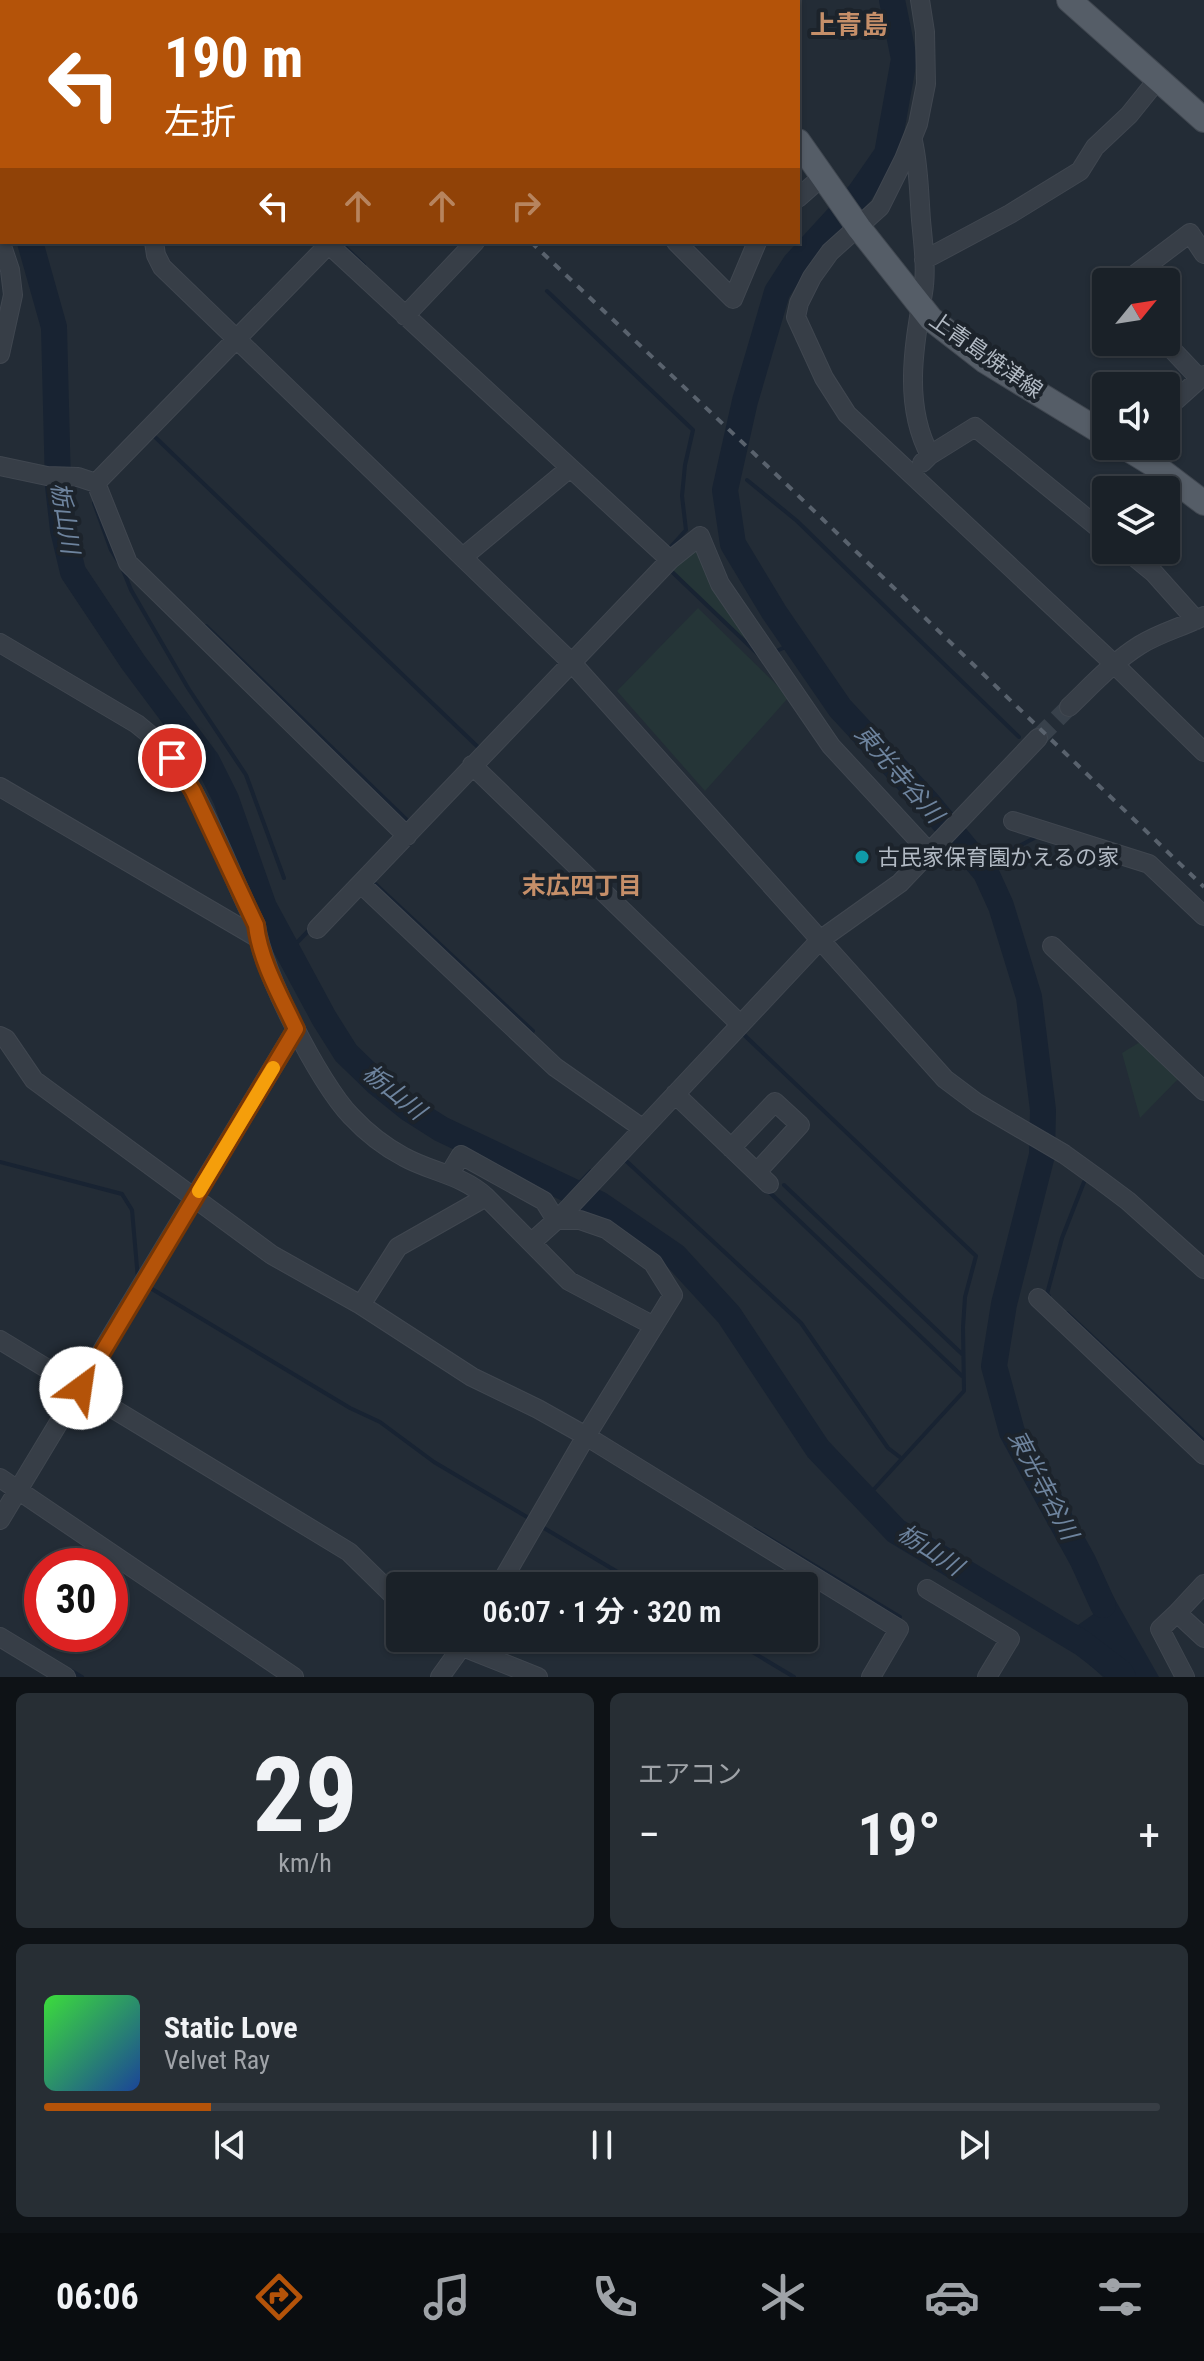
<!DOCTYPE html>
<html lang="ja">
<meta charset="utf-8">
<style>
:root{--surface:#1a2128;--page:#272e34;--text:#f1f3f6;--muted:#9fa3a8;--line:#383e45;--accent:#b45309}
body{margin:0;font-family:"Roboto Condensed","Noto Sans JP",sans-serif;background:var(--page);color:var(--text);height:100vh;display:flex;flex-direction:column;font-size:30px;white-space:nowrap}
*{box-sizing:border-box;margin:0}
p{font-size:26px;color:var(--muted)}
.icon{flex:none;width:44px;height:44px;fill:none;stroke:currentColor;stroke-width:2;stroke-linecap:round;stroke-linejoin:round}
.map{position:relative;height:1677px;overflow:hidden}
.side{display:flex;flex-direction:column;gap:16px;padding:16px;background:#0e1216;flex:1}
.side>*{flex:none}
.top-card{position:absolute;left:0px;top:0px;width:800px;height:244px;box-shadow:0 2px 6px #0004,0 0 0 2px var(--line);background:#b45309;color:#fff;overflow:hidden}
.needle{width:52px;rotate:60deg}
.controls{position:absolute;left:1092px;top:268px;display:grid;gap:16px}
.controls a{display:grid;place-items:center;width:88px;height:88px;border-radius:8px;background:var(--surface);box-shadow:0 2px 6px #0004,0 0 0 2px var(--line);font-size:40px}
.speed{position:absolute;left:24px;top:1548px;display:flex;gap:16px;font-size:40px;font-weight:700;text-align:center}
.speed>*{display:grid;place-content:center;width:104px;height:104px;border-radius:50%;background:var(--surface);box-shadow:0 2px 6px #0004,0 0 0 2px var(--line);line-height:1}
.speed .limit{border:12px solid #d22;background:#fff;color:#111}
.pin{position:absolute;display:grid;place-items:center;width:68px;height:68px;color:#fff;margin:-34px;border:4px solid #fff;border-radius:50%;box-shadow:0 2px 8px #0007}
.me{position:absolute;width:88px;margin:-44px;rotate:31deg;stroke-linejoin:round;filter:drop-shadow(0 0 6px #0008)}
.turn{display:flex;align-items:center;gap:28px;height:168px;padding:0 32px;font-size:36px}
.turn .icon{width:104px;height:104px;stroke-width:2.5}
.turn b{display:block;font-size:56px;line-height:68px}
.lanes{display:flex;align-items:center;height:76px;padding:0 32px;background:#0003;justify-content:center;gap:40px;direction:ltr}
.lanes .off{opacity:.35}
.big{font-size:60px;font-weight:600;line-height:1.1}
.side .tile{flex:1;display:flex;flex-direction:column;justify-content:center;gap:12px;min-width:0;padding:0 28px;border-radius:12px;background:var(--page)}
.side .dial{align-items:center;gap:0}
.dial b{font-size:104px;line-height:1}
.song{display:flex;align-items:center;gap:24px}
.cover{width:96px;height:96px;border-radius:12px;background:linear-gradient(135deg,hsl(120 70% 55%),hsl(220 70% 35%))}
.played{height:8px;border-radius:4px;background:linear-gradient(90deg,var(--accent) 15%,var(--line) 15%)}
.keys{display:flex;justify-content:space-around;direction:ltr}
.heat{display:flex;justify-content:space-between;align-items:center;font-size:44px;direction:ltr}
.side .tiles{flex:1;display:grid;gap:16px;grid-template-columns:1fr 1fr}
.tile:last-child{grid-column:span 2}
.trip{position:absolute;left:386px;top:1572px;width:432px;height:80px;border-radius:8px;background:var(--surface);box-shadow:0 2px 6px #0004,0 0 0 2px var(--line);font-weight:600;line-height:80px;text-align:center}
.menu{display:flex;height:128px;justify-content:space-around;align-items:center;background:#0a0d10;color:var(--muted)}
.menu .icon{width:56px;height:56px}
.menu .active{color:var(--accent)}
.menu b{font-size:36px;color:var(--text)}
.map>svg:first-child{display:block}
</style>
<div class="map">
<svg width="1204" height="1677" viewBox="0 0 1204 1677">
<rect width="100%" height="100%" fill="#232c36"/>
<path fill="#253537" d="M695,546L757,652L672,572Z
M698,608L789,697L705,791L617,691Z
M1140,1042L1179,1078L1140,1118L1122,1053Z"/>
<path fill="#182332" d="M1096,1566L1159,1677H1103L1050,1629L1060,1619L1078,1625L1095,1613L1083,1577Z"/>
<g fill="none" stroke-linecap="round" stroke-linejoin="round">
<path stroke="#182332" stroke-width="4" d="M343,242L342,244L364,265
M547,291L693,430L685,465L682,496L686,530L668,550
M154,436L480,749
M747,480L797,521L1019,737
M94,503L111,550L118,561
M668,568L760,656
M123,570L131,590L188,688L246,775L284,878
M206,626L410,823
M774,652L795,643
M980,867L1038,836
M371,880L533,1031
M288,952L312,927
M740,1031L976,1256L965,1297L963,1327L964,1391L865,1499
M623,1158L801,1323L888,1448L901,1458
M0,1162L122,1194L132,1210L138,1279
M784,1185L962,1354
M766,1189L962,1376
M573,1190L591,1171
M147,1286L350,1408L380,1422L434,1462L532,1520
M1049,1296L1047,1294L1062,1238L1084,1182
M1067,1313L1204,1441
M539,1525L641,1586
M754,1529L900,1617
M729,1638L794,1677
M70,1670L82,1677"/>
<path stroke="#182332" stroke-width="26" d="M892,0L904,59L887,154L860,193L795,264L777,292L745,401L725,490L733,544L774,612L840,708L928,803L986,873L1001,906L1029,997L1043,1110L1042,1155L1004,1304L994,1366L1012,1432L1083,1561L1103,1605
M30,242L54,327L58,486L63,530L73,572L133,662L207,761L226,799L264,907L324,1018L346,1053L377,1083L408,1108L441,1129L599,1204L675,1256L729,1315L818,1449L896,1531L1082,1643L1120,1672L1123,1677"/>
<path stroke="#38414b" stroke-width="18" stroke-dasharray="18 9" stroke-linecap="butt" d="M1038,738L1069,707"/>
<g stroke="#404750" stroke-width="20">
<path id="minor" d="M25,0L26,2
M202,0L203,2
M920,0L925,32L926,84L918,124L904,159L880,207L830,252L812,277L799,303L796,317L824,378L847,414L1113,663L1204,752
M0,54L2,61
M913,141C919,167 919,194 921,220C923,243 927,270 923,293C914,346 903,405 930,455
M0,146L2,145
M798,198L823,176
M0,240L10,270L13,295L0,354
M154,242L156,255L162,267L572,663L945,1079L977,1103L1064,1154L1100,1180L1128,1201L1204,1269
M326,242L670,560
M676,242L733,299L757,242
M924,260L1010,214L1080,171L1095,147L1129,115L1158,79
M1125,282L1190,233L1204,254
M405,316L475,242
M1165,342L1200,379
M1166,409L1204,375
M922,463L930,455L975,427L1106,534
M0,466L47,476L78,477L96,483
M96,483L128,563L407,836
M96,483L331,242
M1126,550L1154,573L1196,620
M463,557L570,468
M0,643L137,724C199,771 222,859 256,925C262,971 319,1083 351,1116C366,1132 385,1147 404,1157C431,1172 463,1175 486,1197
M1069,707C1092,685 1113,662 1140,645C1161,632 1183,627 1204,616
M472,765L740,1024
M0,787L258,938
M1013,821L1149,864L1204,916
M361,884L555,1067L642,1128
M317,929L670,560L700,536L720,584L831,746L930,853
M1052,946L1204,1091
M0,1036L6,1039L34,1080L272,1255L361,1305L472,1377L538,1409L586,1436L899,1629L871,1677
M675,1094L769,1184
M731,1148L775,1102L800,1125L757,1172
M449,1175L461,1155L544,1201L556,1220H580L606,1229L653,1263L673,1295L654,1326
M532,1242L562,1215L820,940L900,883L1038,738
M1038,1298L1204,1455
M361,1305L398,1247L486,1197L569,1281L654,1326L586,1436L499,1586
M0,1340L349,1552L400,1602
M0,1478L294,1677
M0,1520L296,1029
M1204,1584L1177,1613L1204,1638
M927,1589L1010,1639L987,1677
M1177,1613L1160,1629L1185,1677
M0,1637L66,1677
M440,1638L538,1677
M440,1677L468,1638"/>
</g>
<g stroke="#404750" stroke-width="26">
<path id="major" d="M708,0L709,2
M1069,0L1204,120
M798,141L859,228L931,319L985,361L1106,435
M1123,446L1154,465L1204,503"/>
</g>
<use href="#minor" stroke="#373e47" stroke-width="18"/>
<use href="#major" stroke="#555d67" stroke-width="24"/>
<path stroke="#59626d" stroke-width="4" stroke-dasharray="8 8" stroke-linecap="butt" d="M278,0L280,2
M293,0L295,2
M531,242L782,480L1204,887"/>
</g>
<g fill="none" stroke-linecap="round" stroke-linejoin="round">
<g stroke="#753606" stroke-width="20">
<path id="route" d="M81,1388L296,1029C281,997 260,961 256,925L193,791L172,758"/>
</g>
<use href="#route" stroke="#b45309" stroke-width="14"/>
<path stroke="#f59e0b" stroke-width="14" d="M199,1191L273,1068"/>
</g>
<circle fill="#0f9aa8" stroke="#1c232b" stroke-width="3" cx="862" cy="857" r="8"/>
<g text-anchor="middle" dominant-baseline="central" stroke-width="8" stroke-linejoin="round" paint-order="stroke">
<g font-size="22" fill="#b1b9c3" stroke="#1c232b">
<text transform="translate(986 355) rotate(35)">上青島焼津線</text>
</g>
<g font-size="22" fill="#b1b9c3" stroke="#1c232b" text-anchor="start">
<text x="878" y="857">古民家保育園かえるの家</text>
</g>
<g font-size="24" font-style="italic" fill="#6e849e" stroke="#1c232b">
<text transform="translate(65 518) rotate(81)">栃山川</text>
<text transform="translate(899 774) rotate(49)">東光寺谷川</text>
<text transform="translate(394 1092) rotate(39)">栃山川</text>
<text transform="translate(1043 1485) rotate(62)">東光寺谷川</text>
<text transform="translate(930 1550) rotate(33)">栃山川</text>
</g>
<g font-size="24" font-weight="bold" fill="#c68f69" stroke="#1c232b">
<text x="582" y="886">末広四丁目</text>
</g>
<g font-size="26" font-weight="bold" fill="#c68f69" stroke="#1c232b">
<text x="849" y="25">上青島</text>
</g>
</g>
</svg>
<div class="controls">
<a><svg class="needle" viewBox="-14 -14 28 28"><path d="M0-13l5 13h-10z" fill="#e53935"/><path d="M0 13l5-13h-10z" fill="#9fa3a8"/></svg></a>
<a><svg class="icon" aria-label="sound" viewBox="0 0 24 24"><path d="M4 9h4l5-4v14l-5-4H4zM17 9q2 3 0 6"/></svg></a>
<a><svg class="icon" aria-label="layers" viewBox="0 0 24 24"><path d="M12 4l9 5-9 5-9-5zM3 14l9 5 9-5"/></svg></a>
</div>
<div class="speed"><div class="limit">30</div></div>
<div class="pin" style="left:172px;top:758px;background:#d93025"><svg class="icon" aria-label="arrive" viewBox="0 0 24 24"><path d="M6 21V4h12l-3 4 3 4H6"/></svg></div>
<svg class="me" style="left:81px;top:1388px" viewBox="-20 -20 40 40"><circle r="19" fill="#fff"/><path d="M0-13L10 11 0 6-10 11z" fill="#b45309"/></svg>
<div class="trip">06:07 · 1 分 · 320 m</div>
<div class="top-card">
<div class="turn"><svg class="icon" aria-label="left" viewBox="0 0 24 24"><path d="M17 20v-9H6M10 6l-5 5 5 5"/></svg><div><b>190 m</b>左折</div></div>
<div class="lanes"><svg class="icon" aria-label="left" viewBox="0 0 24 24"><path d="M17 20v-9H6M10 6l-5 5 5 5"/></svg><svg class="icon off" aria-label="ahead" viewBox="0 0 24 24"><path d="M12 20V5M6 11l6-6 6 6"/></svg><svg class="icon off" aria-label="ahead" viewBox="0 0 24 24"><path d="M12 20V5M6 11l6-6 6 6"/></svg><svg class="icon off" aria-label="right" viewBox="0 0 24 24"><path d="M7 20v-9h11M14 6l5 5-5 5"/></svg></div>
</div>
</div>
<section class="side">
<div class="tiles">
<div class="tile dial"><b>29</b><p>km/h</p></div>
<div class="tile"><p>エアコン</p>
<div class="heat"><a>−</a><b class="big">19°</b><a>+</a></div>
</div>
<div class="tile">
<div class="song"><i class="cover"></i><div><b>Static Love</b><p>Velvet Ray</p></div></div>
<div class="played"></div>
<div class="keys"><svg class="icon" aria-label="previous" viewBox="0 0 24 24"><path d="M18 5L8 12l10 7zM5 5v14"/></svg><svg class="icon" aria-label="pause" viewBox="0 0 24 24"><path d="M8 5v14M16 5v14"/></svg><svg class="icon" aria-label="next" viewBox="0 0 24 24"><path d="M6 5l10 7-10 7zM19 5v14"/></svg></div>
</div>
</div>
</section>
<nav class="menu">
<b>06:06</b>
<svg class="icon active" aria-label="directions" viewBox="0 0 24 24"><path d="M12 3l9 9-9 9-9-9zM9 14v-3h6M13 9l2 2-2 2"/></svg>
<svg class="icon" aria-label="music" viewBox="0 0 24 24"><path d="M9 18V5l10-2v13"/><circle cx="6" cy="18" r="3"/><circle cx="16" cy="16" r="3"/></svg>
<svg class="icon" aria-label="phone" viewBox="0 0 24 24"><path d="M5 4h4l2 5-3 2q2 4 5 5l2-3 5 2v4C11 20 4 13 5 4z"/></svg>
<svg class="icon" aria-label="climate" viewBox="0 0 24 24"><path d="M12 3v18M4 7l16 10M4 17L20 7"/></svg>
<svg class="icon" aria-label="car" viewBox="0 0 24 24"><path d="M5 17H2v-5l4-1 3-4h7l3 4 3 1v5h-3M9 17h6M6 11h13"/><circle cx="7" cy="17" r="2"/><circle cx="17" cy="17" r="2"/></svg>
<svg class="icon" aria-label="filters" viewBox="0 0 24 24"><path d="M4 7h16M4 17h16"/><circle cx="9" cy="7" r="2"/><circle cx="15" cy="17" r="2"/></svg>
</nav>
